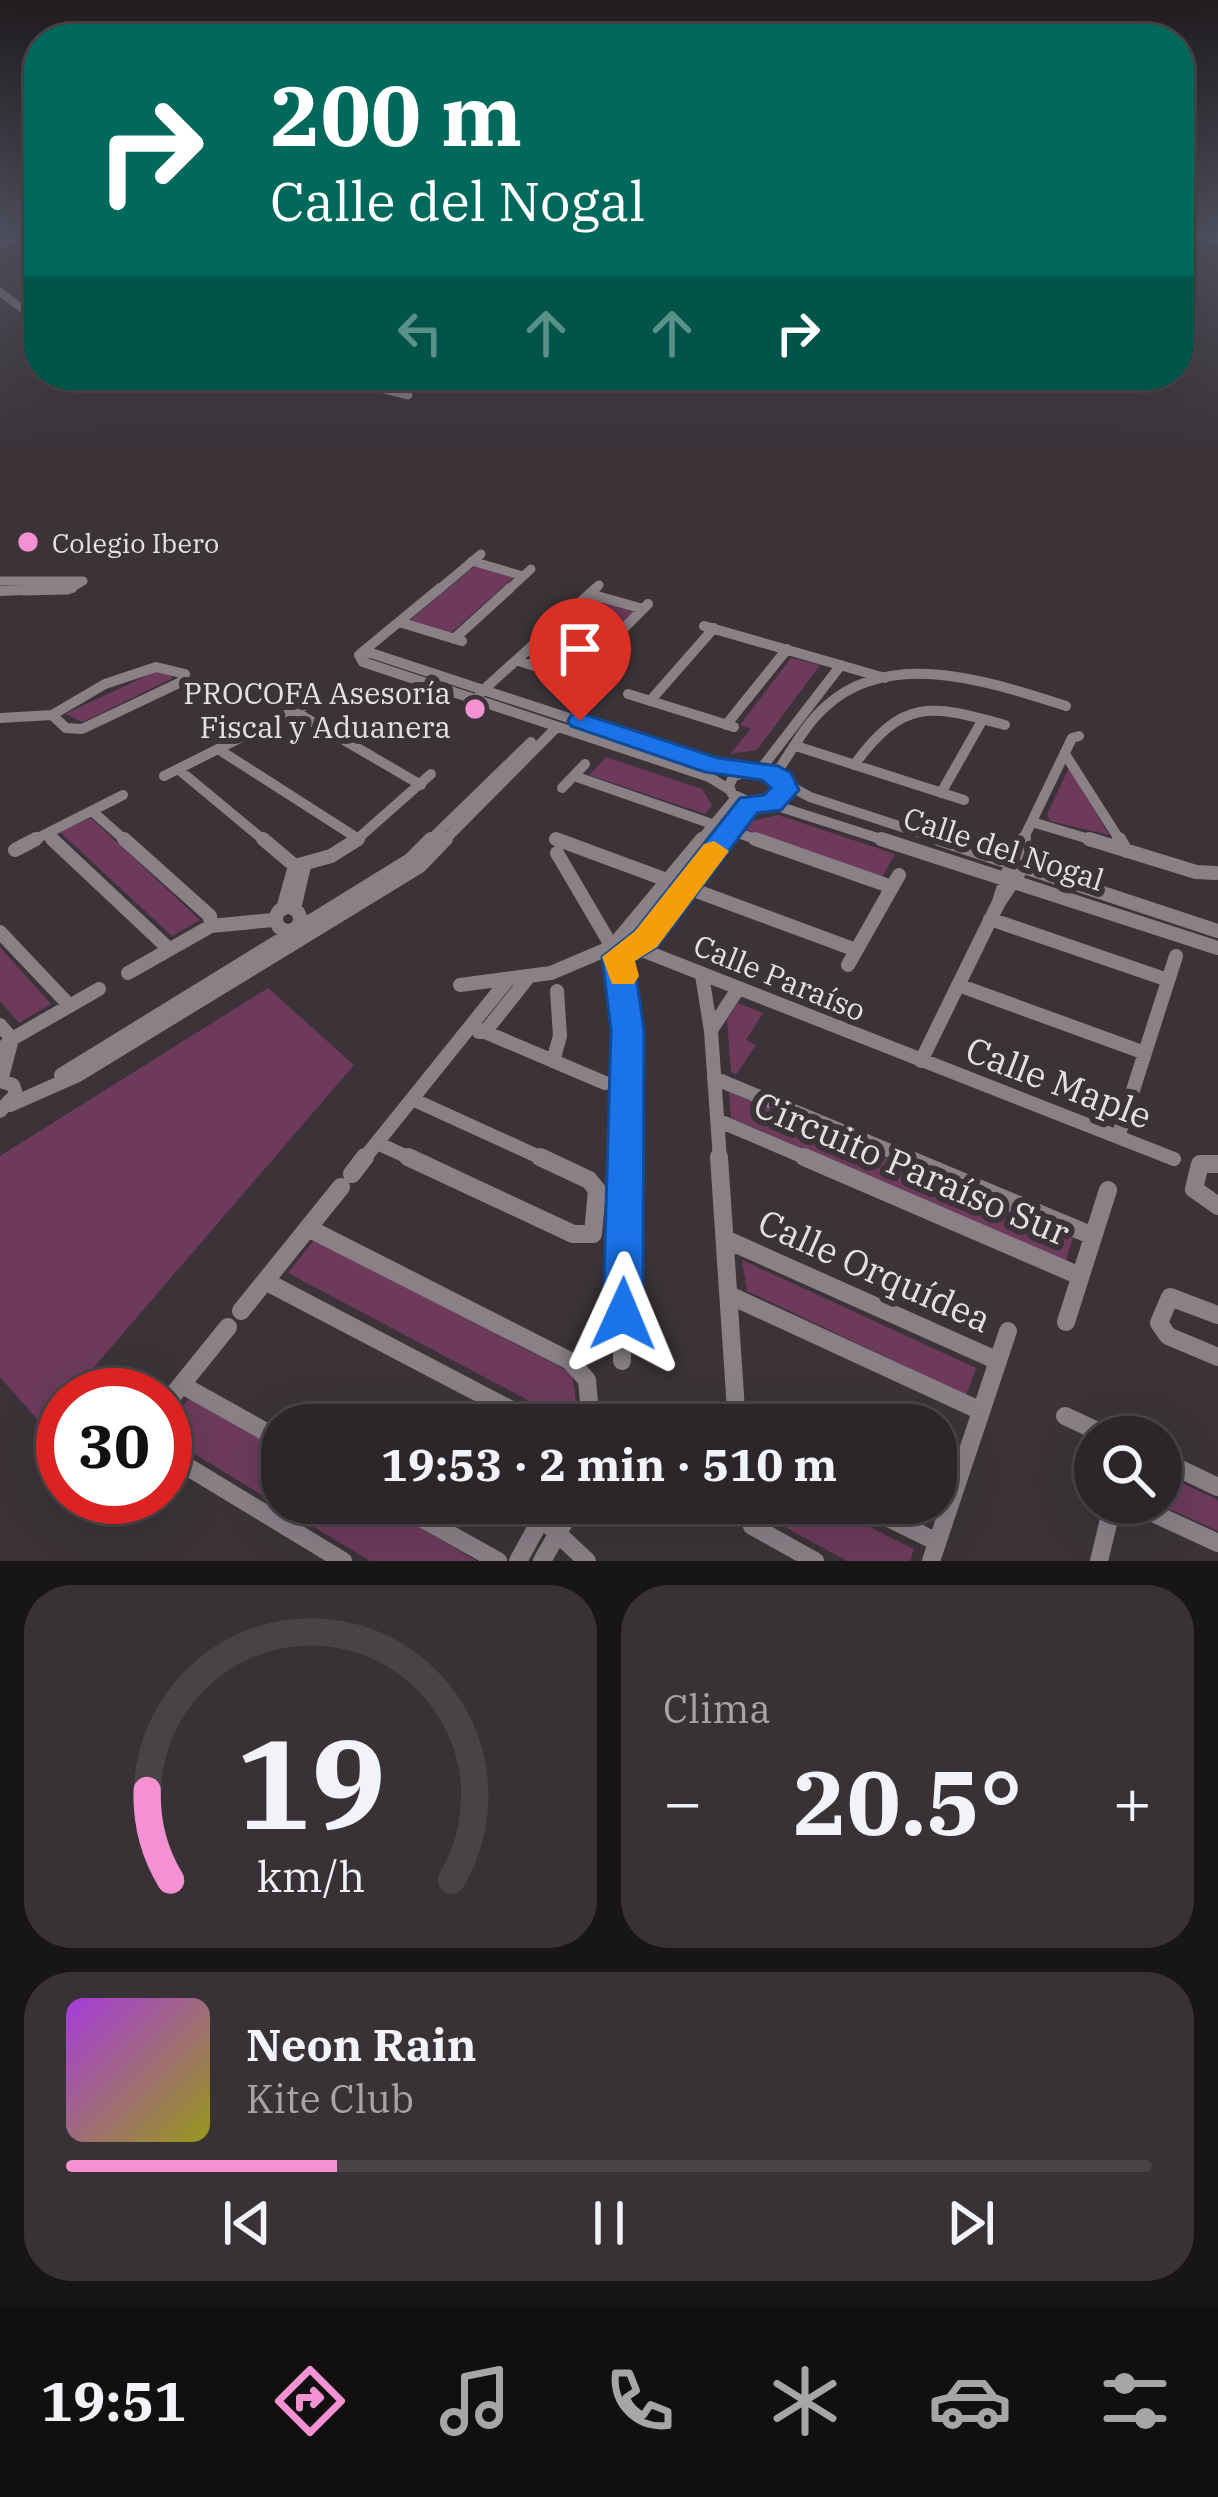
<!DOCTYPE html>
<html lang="es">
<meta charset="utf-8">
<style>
:root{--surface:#2c262a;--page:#383236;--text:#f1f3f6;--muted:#a6a5a8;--line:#484347;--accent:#f491d3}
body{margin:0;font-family:"IBM Plex Serif",serif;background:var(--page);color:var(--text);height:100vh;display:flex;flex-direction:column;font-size:45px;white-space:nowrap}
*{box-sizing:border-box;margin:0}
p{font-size:39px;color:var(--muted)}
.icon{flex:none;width:66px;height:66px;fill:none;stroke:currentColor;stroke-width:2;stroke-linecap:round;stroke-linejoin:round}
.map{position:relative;height:1561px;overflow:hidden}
.side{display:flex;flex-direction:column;gap:24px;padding:24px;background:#181517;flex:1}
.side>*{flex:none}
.banner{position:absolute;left:24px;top:24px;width:1170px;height:366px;border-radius:48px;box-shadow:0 12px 48px #0002,0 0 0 3px var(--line);background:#00695c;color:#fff;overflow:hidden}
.buttons{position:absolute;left:1074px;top:1416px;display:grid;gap:24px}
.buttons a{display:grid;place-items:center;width:108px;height:108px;border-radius:50%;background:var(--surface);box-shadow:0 12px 48px #0002,0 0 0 3px var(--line);font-size:60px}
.speed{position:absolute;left:36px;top:1368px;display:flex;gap:24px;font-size:60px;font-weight:700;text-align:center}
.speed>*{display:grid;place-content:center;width:156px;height:156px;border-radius:50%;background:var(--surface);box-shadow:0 12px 48px #0002,0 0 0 3px var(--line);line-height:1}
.speed .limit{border:18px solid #d22;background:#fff;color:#111}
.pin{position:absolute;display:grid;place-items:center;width:102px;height:102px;color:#fff;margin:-123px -51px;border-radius:50% 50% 50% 0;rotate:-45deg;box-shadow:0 0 12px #0007}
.pin .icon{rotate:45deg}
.me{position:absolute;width:132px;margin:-66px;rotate:1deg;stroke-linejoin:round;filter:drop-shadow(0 0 9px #0008)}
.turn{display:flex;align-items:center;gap:42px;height:252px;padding:0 48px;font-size:54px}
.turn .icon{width:156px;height:156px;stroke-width:2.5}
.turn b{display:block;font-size:84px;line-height:102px}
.lanes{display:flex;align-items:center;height:114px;padding:0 48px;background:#0003;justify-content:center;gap:60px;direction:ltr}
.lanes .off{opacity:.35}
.big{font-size:90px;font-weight:700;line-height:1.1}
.side .tile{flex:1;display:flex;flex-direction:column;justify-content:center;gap:18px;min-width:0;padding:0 42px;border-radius:48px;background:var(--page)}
.side .dial{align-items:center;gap:0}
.dial svg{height:312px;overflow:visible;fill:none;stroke:var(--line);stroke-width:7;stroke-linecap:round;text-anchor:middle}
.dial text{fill:var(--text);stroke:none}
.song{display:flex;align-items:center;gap:36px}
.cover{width:144px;height:144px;border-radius:18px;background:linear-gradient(135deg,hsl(280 70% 55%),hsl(60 70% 35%))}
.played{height:12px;border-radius:6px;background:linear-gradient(90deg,var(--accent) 25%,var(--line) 25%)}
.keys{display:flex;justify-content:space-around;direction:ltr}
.heat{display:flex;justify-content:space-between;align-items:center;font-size:66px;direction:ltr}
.side .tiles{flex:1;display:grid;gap:24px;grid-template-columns:1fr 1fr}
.tile:last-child{grid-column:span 2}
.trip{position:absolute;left:261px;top:1404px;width:696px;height:120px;border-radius:48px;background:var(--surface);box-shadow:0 12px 48px #0002,0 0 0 3px var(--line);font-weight:700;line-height:120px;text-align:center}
.dock{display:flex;height:192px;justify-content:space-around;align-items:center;background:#120f11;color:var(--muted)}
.dock .icon{width:84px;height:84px}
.dock .current{color:var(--accent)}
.dock b{font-size:54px;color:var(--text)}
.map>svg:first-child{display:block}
</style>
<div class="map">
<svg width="1218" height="1561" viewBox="0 0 1218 1561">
<rect width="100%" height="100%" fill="#3b3338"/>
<path fill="#6d3a5c" d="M475,566L514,577L451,633L410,620Z
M595,600L633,612L577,670L533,659Z
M791,658L820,665L757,750L730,754L751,729L740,725Z
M161,669L173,678L83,722L65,714Z
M606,757L702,789L712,805L705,814L589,775Z
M1069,768L1109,835L1050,821L1047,814Z
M778,815L895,854L882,877L747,830L752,821Z
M91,818L200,920L172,936L60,832Z
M0,947L51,1004L19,1023L0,1001Z
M268,988L354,1065L70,1395H63V1403L43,1426L0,1377V1156Z
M738,1003L763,1013L746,1040L756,1045L736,1075L731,1072L727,1020Z
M729,1092L1073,1237L1066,1261L731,1118Z
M314,1240L572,1373L576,1401L565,1420L288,1273Z
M742,1260L976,1368L966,1395L747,1291Z
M192,1395L282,1447V1503H377L477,1561H370L165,1436V1427Z
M1161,1473L1218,1500V1531L1156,1503H1161Z
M761,1503H822L914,1549L910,1561H847L763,1515Z"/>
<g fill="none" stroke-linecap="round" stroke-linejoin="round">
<path stroke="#8a8187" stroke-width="8" d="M1193,233L1218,240
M0,292L39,321
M256,375L273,387L361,386
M332,375L395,392
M434,375H449"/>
<path stroke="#8a8187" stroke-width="9" d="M384,389L408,395
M472,561L523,576
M0,581H83
M24,591L68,590L83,581
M437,591L481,554
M507,591L531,569
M593,591L599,585"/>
<path stroke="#8a8187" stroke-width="10" d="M0,591L72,588
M590,594L643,609
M399,622L462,641
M704,626L885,678
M454,639L510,588
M360,654L440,588
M359,655L371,653L715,766L746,770
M359,655L363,662L709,777L730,790
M519,661L590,684
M156,667L185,674L181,682L82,729L66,728L52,715L105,684Z
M574,678L648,604
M480,693L596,588
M628,694L734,727
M650,701L714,628
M294,711L421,785
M0,718L52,715
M726,725L787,649
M796,746L964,800
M218,749L357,838
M1065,754L1121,842
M854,765C903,698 930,704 1005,725
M178,769L266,842
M754,770L781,779L785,790L779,800L757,805L732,794L729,785L734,776Z
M760,770L841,665
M775,775C791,752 804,726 825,707C890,646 993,683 1066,706
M164,776L312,702
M574,776L764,842
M784,783L810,797L948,842
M562,788L585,764
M941,793L983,719
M771,804L890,842
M92,811L127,842
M1032,822L1099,842
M46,834L55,842
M555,839L564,842
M30,842L123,795
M354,842L431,774
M428,842L531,742
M443,842L557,727
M699,842L736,798
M720,842L749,804
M1022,842L1072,738L1079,736"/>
<path stroke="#8a8187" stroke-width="14" d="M52,839L169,949
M124,839L210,916L211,926
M263,839L295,866L331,856L358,839
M556,839L856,950
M755,839L892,887
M881,839L1218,948
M939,839L1218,931
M1089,839L1196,872L1216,873
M1119,839L1126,851
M15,850L36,839
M557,853L618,957L625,990L624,1160
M999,902L1015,850L1024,839
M276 919a12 12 0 1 1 24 0a12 12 0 1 1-24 0Z
M283,909L295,866
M294,909L304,866
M990,919L1168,980
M0,932L70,1006
M619,941L1174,1159
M610,958C651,952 697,872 722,839
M848,965L899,875
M128,973L211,926L273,920
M702,975L711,1031L720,1160
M460,985L551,973L612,947L702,839
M958,985L1145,1053
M0,1025L12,1039L1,1081
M471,1026L605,1083
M711,1030L738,989
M479,1032H485L527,979
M0,1051L12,1039L99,989
M553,1061L560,1036L557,991
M921,1061L999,902L1018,874L1024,840
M61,1075L410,860L431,839
M714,1078L912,1160
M0,1081L13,1085L16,1094L0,1111
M412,1099L546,1160
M10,1105L78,1075L420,866L446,839
M717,1120L811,1160
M1118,1137L1176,956
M377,1143L414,1160
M363,1160L506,982"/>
<path stroke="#8a8187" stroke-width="18" d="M408,1157L573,1234H593L597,1190L589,1180L540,1157
M719,1157L737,1425
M804,1157L1080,1276
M904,1157L1093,1236
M1218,1164H1200L1194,1189L1218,1206
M352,1174L365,1157
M308,1228L570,1361L587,1380L591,1425
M725,1239L998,1361
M265,1281L540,1425
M729,1295L981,1411
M241,1311L341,1187
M1218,1315L1170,1297L1159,1323L1168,1336L1218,1357
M1066,1322L1108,1190
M622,1361L624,1157
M182,1385L282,1441
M165,1405L228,1327
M1065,1416L1110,1437
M165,1453L343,1561
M1161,1460L1218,1487
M394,1503L498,1561
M743,1503L752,1526L815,1561
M858,1503L937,1542
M1131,1503L1218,1543
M542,1519L587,1561
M518,1561L550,1503
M542,1561L575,1503
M931,1561L1008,1331
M1099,1561L1113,1503"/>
<path fill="#ad719a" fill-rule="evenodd" d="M39,234V240L0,248V242Z"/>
</g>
<linearGradient id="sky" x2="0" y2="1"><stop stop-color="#201c1f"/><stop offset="0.52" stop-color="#4f505e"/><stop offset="1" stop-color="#4f505e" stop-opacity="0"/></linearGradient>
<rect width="1218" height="451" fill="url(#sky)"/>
<path fill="#1a73e8" stroke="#114b97" stroke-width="3" d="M580,713L718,758L778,766L791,773L799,790L781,810L757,813L657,947L634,961L644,1030L643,1314L637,1327L623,1332L609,1327L603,1314L611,1030L602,957L635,931L740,798L764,795L771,788L762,780L705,772L571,726L568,721L571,715Z"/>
<path fill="#f59e0b" d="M714,841L729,851L657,947L635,961L639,976L634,984H612L602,957L635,931L704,844Z"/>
<g fill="#f491d3" stroke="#3b3338" stroke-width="4.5">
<circle cx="28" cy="542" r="12"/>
<circle cx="475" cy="709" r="12"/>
</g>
<g text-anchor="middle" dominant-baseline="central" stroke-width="12" stroke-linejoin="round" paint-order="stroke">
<g font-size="27" fill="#e5e0e3" stroke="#3b3338" text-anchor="start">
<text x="52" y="542">Colegio Ibero</text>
</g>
<g font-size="30" fill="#e5e0e3" stroke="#3b3338" text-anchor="end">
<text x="451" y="692">PROCOFA Asesoría<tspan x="451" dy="34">Fiscal y Aduanera</tspan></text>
</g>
<g font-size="30" fill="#e5e0e3" stroke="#3b3338">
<text transform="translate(1004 848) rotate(18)">Calle del Nogal</text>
<text transform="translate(780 977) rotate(22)">Calle Paraíso</text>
</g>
<g font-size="36" fill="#e5e0e3" stroke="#3b3338">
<text transform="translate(1059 1082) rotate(21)">Calle Maple</text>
<text transform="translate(912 1168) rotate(23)">Circuito Paraíso Sur</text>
<text transform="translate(875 1270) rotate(24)">Calle Orquídea</text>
</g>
</g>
</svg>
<div class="buttons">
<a><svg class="icon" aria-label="search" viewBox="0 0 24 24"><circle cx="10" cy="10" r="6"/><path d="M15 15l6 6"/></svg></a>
</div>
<div class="speed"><div class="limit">30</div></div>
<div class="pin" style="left:580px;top:721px;background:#d93025"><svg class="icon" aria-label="arrive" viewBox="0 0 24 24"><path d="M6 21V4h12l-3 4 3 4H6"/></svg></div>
<svg class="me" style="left:623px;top:1314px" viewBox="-20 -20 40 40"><path d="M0-17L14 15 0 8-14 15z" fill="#1a73e8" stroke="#fff" stroke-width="4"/></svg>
<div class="trip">19:53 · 2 min · 510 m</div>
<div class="banner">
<div class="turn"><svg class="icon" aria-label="right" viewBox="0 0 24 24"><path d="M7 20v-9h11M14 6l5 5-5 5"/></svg><div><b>200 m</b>Calle del Nogal</div></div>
<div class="lanes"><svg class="icon off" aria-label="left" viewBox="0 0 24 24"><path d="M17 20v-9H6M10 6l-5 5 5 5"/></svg><svg class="icon off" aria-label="ahead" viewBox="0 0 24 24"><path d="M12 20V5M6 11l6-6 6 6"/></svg><svg class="icon off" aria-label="ahead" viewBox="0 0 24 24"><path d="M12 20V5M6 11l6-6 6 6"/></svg><svg class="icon" aria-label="right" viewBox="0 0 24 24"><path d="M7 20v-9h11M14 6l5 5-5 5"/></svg></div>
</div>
</div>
<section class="side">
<div class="tiles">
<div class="tile dial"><svg viewBox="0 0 100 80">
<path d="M14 69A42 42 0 1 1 86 69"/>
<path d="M14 69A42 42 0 0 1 8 46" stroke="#f491d3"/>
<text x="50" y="56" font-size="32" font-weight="700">19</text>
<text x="50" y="72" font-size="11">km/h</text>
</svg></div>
<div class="tile"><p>Clima</p>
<div class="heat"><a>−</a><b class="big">20.5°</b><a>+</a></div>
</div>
<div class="tile">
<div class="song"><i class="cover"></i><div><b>Neon Rain</b><p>Kite Club</p></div></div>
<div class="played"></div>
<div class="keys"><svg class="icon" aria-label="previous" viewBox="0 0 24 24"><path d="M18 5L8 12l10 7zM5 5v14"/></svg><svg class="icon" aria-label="pause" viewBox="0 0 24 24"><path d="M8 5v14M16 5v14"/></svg><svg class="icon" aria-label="next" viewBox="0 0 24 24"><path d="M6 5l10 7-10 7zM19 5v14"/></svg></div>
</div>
</div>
</section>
<nav class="dock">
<b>19:51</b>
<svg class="icon current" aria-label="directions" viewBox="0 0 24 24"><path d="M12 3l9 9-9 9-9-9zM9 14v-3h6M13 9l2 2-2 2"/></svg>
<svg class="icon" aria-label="music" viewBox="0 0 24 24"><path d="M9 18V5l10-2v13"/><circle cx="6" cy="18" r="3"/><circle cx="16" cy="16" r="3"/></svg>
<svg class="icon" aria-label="phone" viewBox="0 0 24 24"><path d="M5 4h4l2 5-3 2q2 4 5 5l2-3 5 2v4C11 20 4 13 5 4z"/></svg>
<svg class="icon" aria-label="climate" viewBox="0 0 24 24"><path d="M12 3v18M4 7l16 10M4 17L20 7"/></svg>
<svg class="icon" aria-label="car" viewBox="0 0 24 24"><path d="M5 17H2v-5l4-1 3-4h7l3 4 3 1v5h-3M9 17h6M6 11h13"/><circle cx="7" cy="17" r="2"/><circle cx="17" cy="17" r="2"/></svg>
<svg class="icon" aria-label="filters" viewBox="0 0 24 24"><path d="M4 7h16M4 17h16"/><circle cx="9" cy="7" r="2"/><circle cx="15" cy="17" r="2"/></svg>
</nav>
